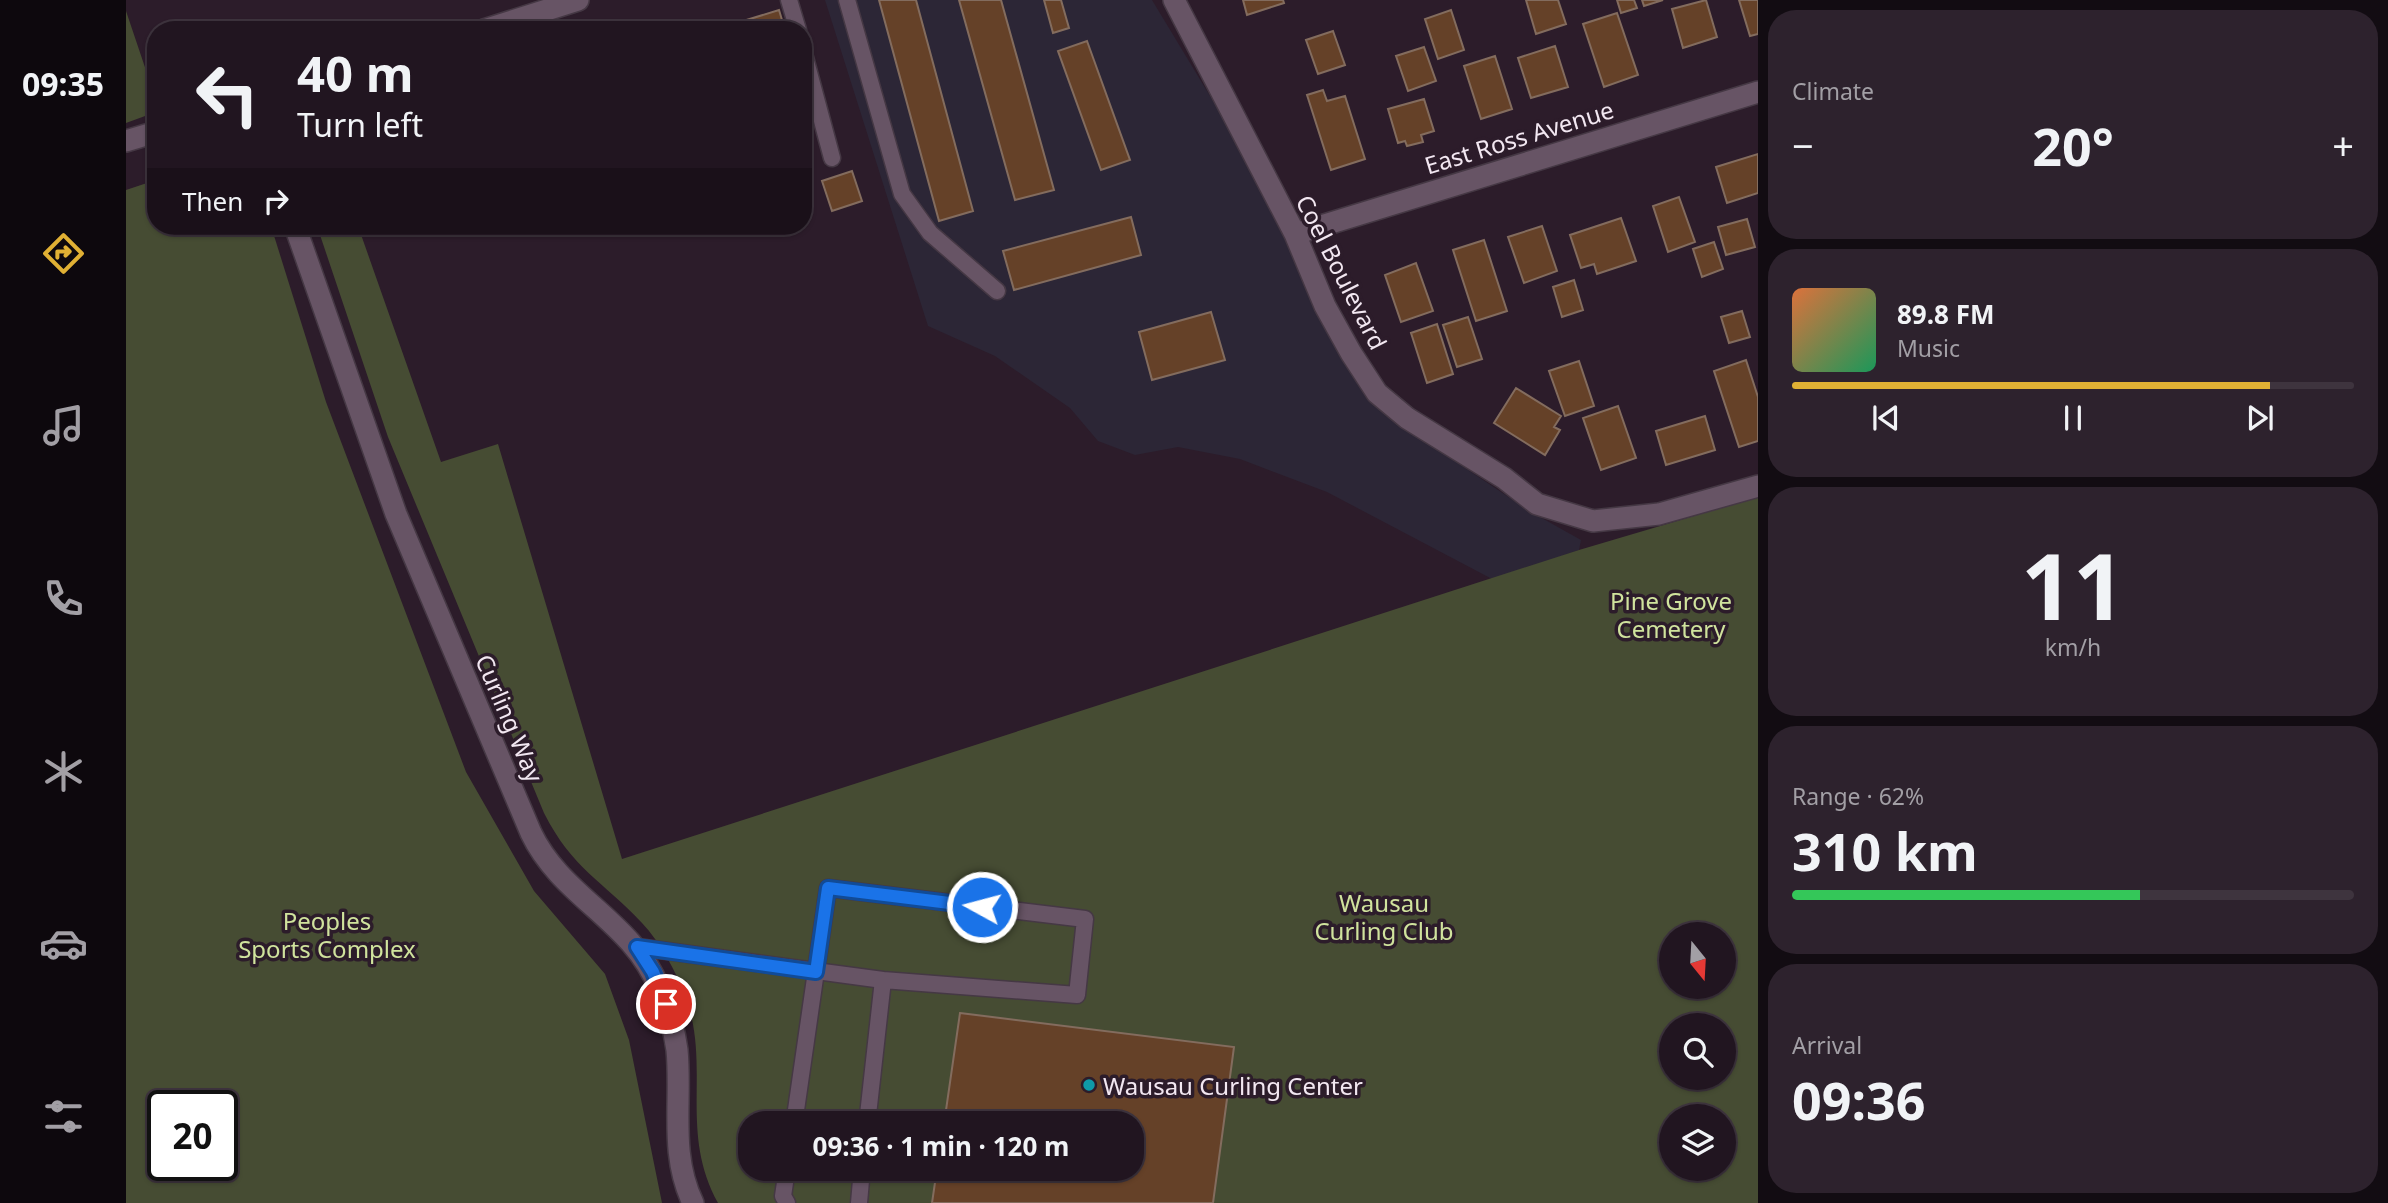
<!DOCTYPE html>
<meta charset="utf-8">
<style>
:root{--surface:#211520;--page:#2d222d;--text:#f1f3f6;--muted:#a29fa5;--line:#3e343e;--accent:#e0b034}
body{margin:0;font-family:"Noto Sans",sans-serif;background:var(--page);color:var(--text);height:100vh;display:flex;flex-direction:column;font-size:26px;white-space:nowrap}
*{box-sizing:border-box;margin:0}
p{font-size:23px;color:var(--muted)}
.icon{flex:none;width:38px;height:38px;fill:none;stroke:currentColor;stroke-width:2;stroke-linecap:round;stroke-linejoin:round}
.map{position:relative;flex:1;overflow:hidden}
.details{display:flex;flex-direction:column;gap:10px;padding:10px;background:#120c12;width:630px}
.details>*{flex:none}
.top-card{position:absolute;left:21px;top:21px;width:665px;height:214px;border-radius:28px;box-shadow:0 2px 5px #0004,0 0 0 2px var(--line);background:#211520;color:var(--text);overflow:hidden}
.needle{width:46px;rotate:162deg}
.buttons{position:absolute;left:1533px;top:922px;display:grid;gap:14px}
.buttons a{display:grid;place-items:center;width:77px;height:77px;border-radius:50%;background:var(--surface);box-shadow:0 2px 5px #0004,0 0 0 2px var(--line);font-size:35px}
.speed{position:absolute;left:21px;top:1090px;display:flex;gap:14px;font-size:35px;font-weight:700;text-align:center}
.speed>*{display:grid;place-content:center;width:91px;height:91px;border-radius:50%;background:var(--surface);box-shadow:0 2px 5px #0004,0 0 0 2px var(--line);line-height:1}
.speed .limit{border:4px solid #111;border-radius:10px;background:#fff;color:#111}
.pin{position:absolute;display:grid;place-items:center;width:60px;height:60px;color:#fff;margin:-30px;border:4px solid #fff;border-radius:50%;box-shadow:0 2px 7px #0007}
.me{position:absolute;width:77px;margin:-38px;rotate:277deg;stroke-linejoin:round;filter:drop-shadow(0 0 5px #0008)}
.turn{display:flex;align-items:center;gap:24px;height:147px;padding:0 35px;font-size:32px}
.turn .icon{width:91px;height:91px;stroke-width:2.5}
.turn b{display:block;font-size:49px;line-height:60px}
.then{display:flex;align-items:center;height:66px;padding:0 35px;background:#0003;gap:14px;font-size:26px}
.big{font-size:52px;font-weight:700;line-height:1.1}
.details .card{flex:1;display:flex;flex-direction:column;justify-content:center;gap:10px;min-width:0;padding:0 24px;border-radius:28px;background:var(--page)}
.details .dial{align-items:center;gap:0}
.dial b{font-size:91px;line-height:1}
.song{display:flex;align-items:center;gap:21px}
.cover{width:84px;height:84px;border-radius:10px;background:linear-gradient(135deg,hsl(20 70% 55%),hsl(150 70% 35%))}
.played{height:7px;border-radius:4px;background:linear-gradient(90deg,var(--accent) 85%,var(--line) 85%)}
.keys{display:flex;justify-content:space-around;direction:ltr}
.heat{display:flex;justify-content:space-between;align-items:center;font-size:38px;direction:ltr}
.charge{height:10px;border-radius:5px;background:linear-gradient(90deg,#34c759 62%,var(--line) 0)}
.trip{position:absolute;left:612px;top:1111px;width:406px;height:70px;border-radius:28px;background:var(--surface);box-shadow:0 2px 5px #0004,0 0 0 2px var(--line);font-weight:700;line-height:70px;text-align:center}
main{display:flex;flex:1;min-height:0}
.dock{display:flex;flex-direction:column;width:126px;justify-content:space-around;align-items:center;background:#0d080d;color:var(--muted)}
.dock .icon{width:49px;height:49px}
.dock .active{color:var(--accent)}
.dock b{font-size:32px;color:var(--text)}
.map>svg:first-child{display:block}
</style>
<main>
<nav class="dock">
<b>09:35</b>
<svg class="icon active" aria-label="directions" viewBox="0 0 24 24"><path d="M12 3l9 9-9 9-9-9zM9 14v-3h6M13 9l2 2-2 2"/></svg>
<svg class="icon" aria-label="music" viewBox="0 0 24 24"><path d="M9 18V5l10-2v13"/><circle cx="6" cy="18" r="3"/><circle cx="16" cy="16" r="3"/></svg>
<svg class="icon" aria-label="phone" viewBox="0 0 24 24"><path d="M5 4h4l2 5-3 2q2 4 5 5l2-3 5 2v4C11 20 4 13 5 4z"/></svg>
<svg class="icon" aria-label="climate" viewBox="0 0 24 24"><path d="M12 3v18M4 7l16 10M4 17L20 7"/></svg>
<svg class="icon" aria-label="car" viewBox="0 0 24 24"><path d="M5 17H2v-5l4-1 3-4h7l3 4 3 1v5h-3M9 17h6M6 11h13"/><circle cx="7" cy="17" r="2"/><circle cx="17" cy="17" r="2"/></svg>
<svg class="icon" aria-label="filters" viewBox="0 0 24 24"><path d="M4 7h16M4 17h16"/><circle cx="9" cy="7" r="2"/><circle cx="15" cy="17" r="2"/></svg>
</nav>
<div class="map">
<svg width="1632" height="1203" viewBox="0 0 1632 1203">
<rect width="100%" height="100%" fill="#2c1c2a"/>
<path fill="#2c2636" d="M699,0H1026L1110,139L1176,269L1296,439L1405,512L1455,540L1453,550L1368,580L1201,492L1114,459L1052,447L1009,455L972,441L944,408L869,356L802,326Z"/>
<path fill="#464c33" fill-rule="evenodd" d="M0,11L30,100V112L0,123Z
M30,180V226H145L200,402L340,772L408,891L479,974L503,1040L536,1203H0V190ZM96,1106V1166H37V1106Z
M191,226H232L315,462L372,444L496,859L1453,550L1632,497V1203H592C552,1131 586,1066 559,996C550,971 534,942 516,923C476,880 447,870 418,813L262,437ZM1545,934H1598V987H1545ZM1545,1026H1598V1078H1545ZM1545,1116H1598V1169H1545ZM625,1124H1006V1169H625Z"/>
<path fill="#654128" stroke="#836c5e" stroke-width="2" d="M753,0H790L847,211L813,221Z
M833,0H875L928,190L889,200Z
M918,0H935L943,28L927,33Z
M1117,0H1157L1158,3L1121,15Z
M1400,0H1432L1440,24L1410,34Z
M1491,0H1508L1511,8L1495,13Z
M1516,0H1537L1518,6Z
M1580,0L1591,37L1557,48L1546,9Z
M1613,0H1632V34L1624,36Z
M653,10L659,30H617L614,22Z
M1325,10L1338,50L1312,59L1299,19Z
M1491,13L1512,75L1478,87L1457,24Z
M1207,31L1219,65L1192,74L1180,40Z
M961,41L1004,160L975,170L932,51Z
M1429,46L1442,87L1405,98L1392,58Z
M1298,47L1310,81L1282,91L1270,56Z
M1369,56L1386,109L1355,119L1338,66Z
M1197,90L1201,101L1219,96L1239,159L1205,170L1181,95Z
M1298,99L1308,131L1295,135L1297,142L1281,146L1279,141L1272,143L1262,109Z
M1632,154V193L1601,203L1590,167Z
M726,171L736,201L706,211L696,181Z
M1553,197L1569,242L1542,252L1527,206Z
M1005,217L1015,255L888,290L877,251Z
M1495,218L1510,261L1471,274L1468,264L1455,268L1444,235Z
M1621,219L1629,247L1600,255L1592,227Z
M1416,226L1431,271L1398,283L1382,237Z
M1358,240L1381,311L1350,321L1327,250Z
M1588,242L1597,269L1576,277L1567,249Z
M1290,263L1307,311L1275,322L1259,275Z
M1448,280L1457,310L1436,317L1427,287Z
M1616,311L1624,337L1603,343L1595,317Z
M1085,312L1099,360L1026,380L1013,332Z
M1342,317L1356,359L1331,367L1317,325Z
M1311,324L1327,374L1301,383L1285,333Z
M1620,360L1632,397V441L1613,447L1588,371Z
M1453,361L1468,406L1439,416L1423,371Z
M1390,388L1435,416L1428,427L1434,430L1419,455L1368,423Z
M1492,406L1510,458L1475,470L1457,418Z
M1579,416L1589,450L1540,465L1530,431Z
M834,1013L1108,1047L1087,1203H806L811,1169H1006V1124H818Z"/>
<g fill="none" stroke-linecap="round" stroke-linejoin="round">
<g stroke="#453844" stroke-width="19">
<path id="lane" d="M663,0L672,30
M721,0L776,194L804,233L871,291
M677,50L706,158
M511,947L757,980L741,1124
M668,1124L702,888L959,919L951,995L757,980
M661,1203L657,1196L661,1169
M733,1203L736,1169"/>
</g>
<g stroke="#453844" stroke-width="24">
<path id="street" d="M1048,0L1169,234L1199,306L1225,353L1251,393L1281,418L1378,478L1411,504L1467,521L1533,514L1632,486
M358,30L452,0
M0,141L30,132
M169,226L270,514L405,833C436,898 506,920 533,988C542,1007 548,1028 551,1050C556,1102 543,1153 567,1203
M1169,234L1632,92"/>
</g>
<use href="#lane" stroke="#675465" stroke-width="16"/>
<use href="#street" stroke="#675465" stroke-width="21"/>
</g>
<g fill="none" stroke-linecap="round" stroke-linejoin="round">
<g stroke="#114b97" stroke-width="18">
<path id="route" d="M540,1004L527,972L511,947L690,972L702,888L856,907"/>
</g>
<use href="#route" stroke="#1a73e8" stroke-width="12"/>
</g>
<circle fill="#0f9aa8" stroke="#2c1c2a" stroke-width="2.5" cx="963" cy="1085" r="7"/>
<g text-anchor="middle" dominant-baseline="central" stroke-width="7" stroke-linejoin="round" paint-order="stroke">
<g font-size="24" fill="#f2e7f1" stroke="#2c1c2a">
<text transform="translate(1393 137) rotate(-17)">East Ross Avenue</text>
<text transform="translate(1216 272) rotate(63)">Coel Boulevard</text>
<text transform="translate(384 718) rotate(67)">Curling Way</text>
</g>
<g font-size="24" fill="#d0e39d" stroke="#2c1c2a">
<text x="1545" y="600">Pine Grove<tspan x="1545" dy="28">Cemetery</tspan></text>
<text x="1258" y="902">Wausau<tspan x="1258" dy="28">Curling Club</tspan></text>
<text x="201" y="920">Peoples<tspan x="201" dy="28">Sports Complex</tspan></text>
</g>
<g font-size="24" fill="#f2e7f1" stroke="#2c1c2a" text-anchor="start">
<text x="977" y="1085">Wausau Curling Center</text>
</g>
</g>
</svg>
<div class="buttons">
<a><svg class="needle" viewBox="-14 -14 28 28"><path d="M0-13l5 13h-10z" fill="#e53935"/><path d="M0 13l5-13h-10z" fill="#a29fa5"/></svg></a>
<a><svg class="icon" aria-label="search" viewBox="0 0 24 24"><circle cx="10" cy="10" r="6"/><path d="M15 15l6 6"/></svg></a>
<a><svg class="icon" aria-label="layers" viewBox="0 0 24 24"><path d="M12 4l9 5-9 5-9-5zM3 14l9 5 9-5"/></svg></a>
</div>
<div class="speed"><div class="limit">20</div></div>
<div class="pin" style="left:540px;top:1004px;background:#d93025"><svg class="icon" aria-label="arrive" viewBox="0 0 24 24"><path d="M6 21V4h12l-3 4 3 4H6"/></svg></div>
<svg class="me" style="left:856px;top:907px" viewBox="-20 -20 40 40"><circle r="17" fill="#1a73e8" stroke="#fff" stroke-width="3"/><path d="M0-11L8 9 0 5-8 9z" fill="#fff"/></svg>
<div class="trip">09:36 · 1 min · 120 m</div>
<div class="top-card">
<div class="turn"><svg class="icon" aria-label="left" viewBox="0 0 24 24"><path d="M17 20v-9H6M10 6l-5 5 5 5"/></svg><div><b>40 m</b>Turn left</div></div>
<div class="then">Then<svg class="icon" aria-label="right" viewBox="0 0 24 24"><path d="M7 20v-9h11M14 6l5 5-5 5"/></svg></div>
</div>
</div>
<section class="details">
<div class="card"><p>Climate</p>
<div class="heat"><a>−</a><b class="big">20°</b><a>+</a></div>
</div>
<div class="card">
<div class="song"><i class="cover"></i><div><b>89.8 FM</b><p>Music</p></div></div>
<div class="played"></div>
<div class="keys"><svg class="icon" aria-label="previous" viewBox="0 0 24 24"><path d="M18 5L8 12l10 7zM5 5v14"/></svg><svg class="icon" aria-label="pause" viewBox="0 0 24 24"><path d="M8 5v14M16 5v14"/></svg><svg class="icon" aria-label="next" viewBox="0 0 24 24"><path d="M6 5l10 7-10 7zM19 5v14"/></svg></div>
</div>
<div class="card dial"><b>11</b><p>km/h</p></div>
<div class="card"><p>Range · 62%</p><b class="big">310 km</b><div class="charge"></div></div>
<div class="card"><p>Arrival</p><b class="big">09:36</b></div>
</section>
</main>
